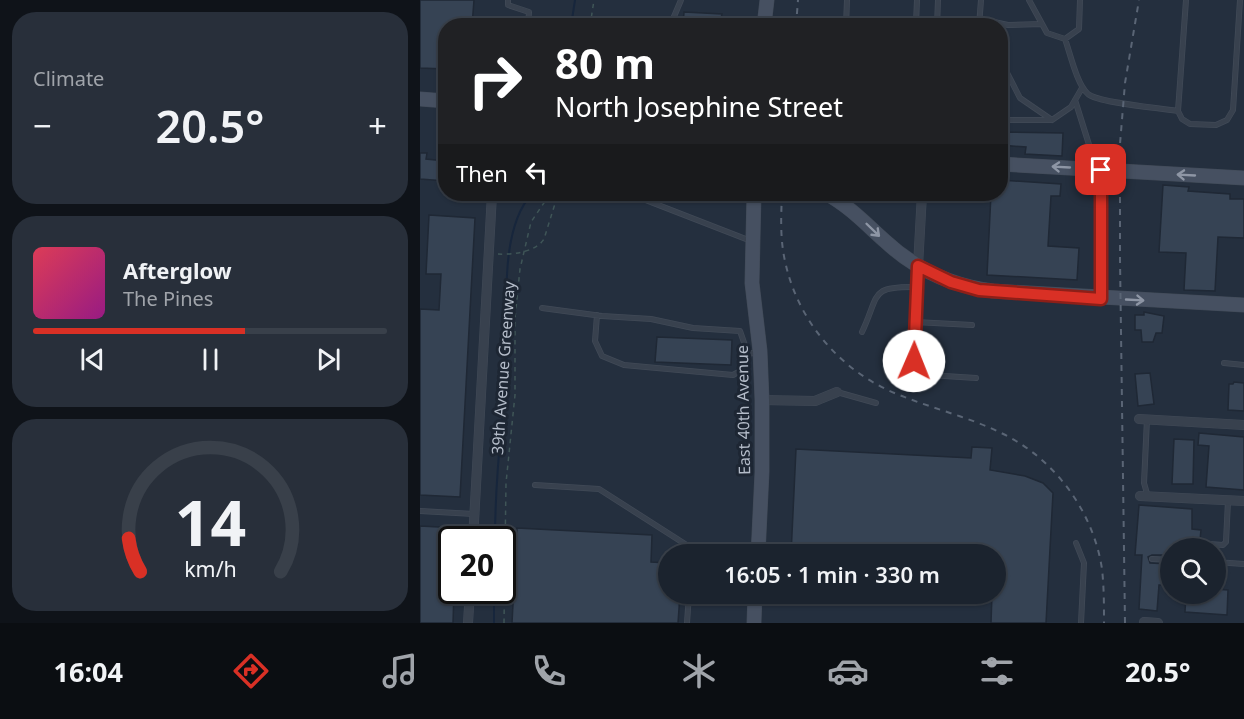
<!DOCTYPE html>
<meta charset="utf-8">
<style>
:root{--surface:#1b232e;--page:#282f3a;--text:#f1f3f6;--muted:#a0a4aa;--line:#39404a;--accent:#d93025}
body{margin:0;font-family:"Noto Sans",sans-serif;background:var(--page);color:var(--text);height:100vh;display:flex;flex-direction:column;font-size:22px;white-space:nowrap}
*{box-sizing:border-box;margin:0}
p{font-size:20px;color:var(--muted)}
.icon{flex:none;width:33px;height:33px;fill:none;stroke:currentColor;stroke-width:2;stroke-linecap:round;stroke-linejoin:round}
.map{position:relative;flex:1;overflow:hidden}
.details{display:flex;flex-direction:column;gap:12px;padding:12px;background:#0f1319;width:420px}
.details>*{flex:none}
.banner{position:absolute;left:18px;top:18px;width:570px;height:183px;border-radius:24px;box-shadow:0 2px 4px #0004,0 0 0 2px var(--line);background:#202124;color:#fff;overflow:hidden}
.tools{position:absolute;left:740px;top:538px;display:grid;gap:12px}
.tools a{display:grid;place-items:center;width:66px;height:66px;border-radius:50%;background:var(--surface);box-shadow:0 2px 4px #0004,0 0 0 2px var(--line);font-size:30px}
.speed{position:absolute;left:18px;top:526px;display:flex;gap:12px;font-size:30px;font-weight:700;text-align:center}
.speed>*{display:grid;place-content:center;width:78px;height:78px;border-radius:50%;background:var(--surface);box-shadow:0 2px 4px #0004,0 0 0 2px var(--line);line-height:1}
.speed .limit{border:3px solid #111;border-radius:9px;background:#fff;color:#111}
.pin{position:absolute;display:grid;place-items:center;width:51px;height:51px;color:#fff;margin:-26px;border-radius:12px;box-shadow:0 3px 9px #0006}
.me{position:absolute;width:66px;margin:-33px;rotate:1deg;stroke-linejoin:round;filter:drop-shadow(0 0 4px #0008)}
.turn{display:flex;align-items:center;gap:21px;height:126px;padding:0 18px;font-size:27px}
.turn .icon{width:78px;height:78px;stroke-width:2.5}
.turn b{display:block;font-size:42px;line-height:51px}
.then{display:flex;align-items:center;height:57px;padding:0 18px;background:#0003;gap:12px;font-size:22px}
.big{font-size:45px;font-weight:600;line-height:1.1}
.details .tile{flex:1;display:flex;flex-direction:column;justify-content:center;gap:9px;min-width:0;padding:0 21px;border-radius:24px;background:var(--page)}
.details .dial{align-items:center;gap:0}
.dial svg{height:156px;overflow:visible;fill:none;stroke:var(--line);stroke-width:7;stroke-linecap:round;text-anchor:middle}
.dial text{fill:var(--text);stroke:none}
.song{display:flex;align-items:center;gap:18px}
.cover{width:72px;height:72px;border-radius:9px;background:linear-gradient(135deg,hsl(350 70% 55%),hsl(310 70% 35%))}
.played{height:6px;border-radius:3px;background:linear-gradient(90deg,var(--accent) 60%,var(--line) 60%)}
.keys{display:flex;justify-content:space-around;direction:ltr}
.heat{display:flex;justify-content:space-between;align-items:center;font-size:33px;direction:ltr}
.trip{position:absolute;left:238px;top:544px;width:348px;height:60px;border-radius:30px;background:var(--surface);box-shadow:0 2px 4px #0004,0 0 0 2px var(--line);font-weight:600;line-height:60px;text-align:center}
.menu{display:flex;height:96px;justify-content:space-around;align-items:center;background:#0b0e12;color:var(--muted)}
.menu .icon{width:42px;height:42px}
.menu .selected{color:var(--accent)}
.menu b{font-size:27px;color:var(--text)}
main{display:flex;flex:1;min-height:0}
.map>svg:first-child{display:block}
</style>
<main>
<section class="details">
<div class="tile"><p>Climate</p>
<div class="heat"><a>−</a><b class="big">20.5°</b><a>+</a></div>
</div>
<div class="tile">
<div class="song"><i class="cover"></i><div><b>Afterglow</b><p>The Pines</p></div></div>
<div class="played"></div>
<div class="keys"><svg class="icon" aria-label="previous" viewBox="0 0 24 24"><path d="M18 5L8 12l10 7zM5 5v14"/></svg><svg class="icon" aria-label="pause" viewBox="0 0 24 24"><path d="M8 5v14M16 5v14"/></svg><svg class="icon" aria-label="next" viewBox="0 0 24 24"><path d="M6 5l10 7-10 7zM19 5v14"/></svg></div>
</div>
<div class="tile dial"><svg viewBox="0 0 100 80">
<path d="M14 69A42 42 0 1 1 86 69"/>
<path d="M14 69A42 42 0 0 1 8 52" stroke="#d93025"/>
<text x="50" y="56" font-size="32" font-weight="700">14</text>
<text x="50" y="72" font-size="11">km/h</text>
</svg></div>
</section>
<div class="map">
<svg width="824" height="623" viewBox="0 0 824 623">
<rect width="100%" height="100%" fill="#242f3e"/>
<g fill="none" stroke-linecap="round" stroke-linejoin="round">
<path stroke="#17263c" stroke-width="2" d="M151,26L155,0
M75,540C75,485 81,431 86,376C89,326 76,231 112,194
M74,623V591"/>
</g>
<path fill="#364354" stroke="#1f2835" stroke-width="1.5" d="M0,0H54L52,26H26V69L0,68Z
M264,12L302,14L301,18L336,20L335,26H263Z
M580,132L643,133L642,156L605,154L606,147L580,145Z
M0,153H7L6,159L26,161V181L0,179Z
M580,180L641,184L640,196H631L628,246L659,248L657,280L567,275L571,194H580Z
M743,185L769,187L768,191L810,194V199H824V238L798,237L795,291L764,290L766,253L739,252Z
M9,215L55,218L40,497L0,495V309L19,310L21,274H6Z
M724,312L744,316L742,333H736L733,342H722L721,330H715V315H724Z
M237,337L312,340L311,365L235,362Z
M730,373L734,404L718,406L715,374Z
M814,382L824,383V411L808,410L809,384H813Z
M779,433L824,437V490L786,487L789,446L778,445Z
M754,439L774,440L773,484H752Z
M552,447L572,448L570,470L605,476L623,483L633,493L626,623H571L572,594H576V555H371L376,449L551,458Z
M719,505L772,509V529L781,530L779,549H750V555H732L728,557L730,563L750,564V585H739L737,611L719,609L722,555H715Z
M0,526L38,528L37,540H32V591H34L33,623H0Z
M97,528L232,535L231,562L249,563V594H260L258,623H92Z
M795,589L808,590L807,615L765,612L766,594H795Z"/>
<g fill="none" stroke-linecap="round" stroke-linejoin="round">
<g stroke="#414a57" stroke-width="6">
<path id="lane" d="M88,0V5L109,12L108,26
M609,0L627,33L645,39L659,29L660,0
M766,0L758,111L762,119L770,124L796,125L807,120L813,110L820,0
M560,19L588,25L622,24
M496,24L497,0
M250,26L261,0
M426,26L427,0
M517,26L518,0
M559,26L561,0
M645,39C650,53 657,85 668,94C678,103 741,108 758,111
M580,59L600,98L632,120
M655,100L671,151
M580,120H632L651,107L662,88
M681,172V296
M210,194L331,241
M498,268L494,361L500,370L509,375L556,378
M122,308L182,316L231,319L273,328L320,331L328,354
M177,315L175,341L182,356L204,365L313,375L324,369L328,354L338,352
M495,322L552,325
M442,332C460,294 449,286 497,287
M804,363L824,365
M417,392L456,403
M727,419L724,483L728,497
M115,485L179,489L276,551
M0,511L54,514
M656,543L664,563L661,623
M789,544L803,545L806,542L808,501
M271,555L276,551L335,554
M732,559L750,560
M795,562L824,564
M267,623L269,594"/>
</g>
<g stroke="#414a57" stroke-width="10">
<path id="street" d="M498,266L502,194
M342,400L395,401L417,392
M719,419L824,425
M720,496L824,501
M53,540L72,194
M724,622L738,623
M48,623L50,591"/>
</g>
<g stroke="#414a57" stroke-width="15">
<path id="secondary" d="M344,26L347,0
M0,99L26,101
M580,164L824,178
M334,194L332,283L340,351L342,400V472L338,555
M407,194C429,206 446,224 465,241C495,269 532,286 573,291L824,305
M334,623L335,594"/>
</g>
<path stroke="#3f5557" stroke-width="1.5" stroke-dasharray="4.5 4.5" stroke-linecap="butt" d="M170,26L174,0
M78,254C92,255 116,252 124,239L138,194
M84,623L86,483L95,395V318L100,269L111,222L130,194"/>
<use href="#lane" stroke="#38414e" stroke-width="4.5"/>
<use href="#street" stroke="#38414e" stroke-width="9"/>
<use href="#secondary" stroke="#465061" stroke-width="14"/>
<path stroke="#5a6575" stroke-width="2" stroke-dasharray="6 6" stroke-linecap="butt" d="M376,26L378,0
M362,194C361,216 360,239 365,261C378,323 423,374 482,396C519,411 561,420 596,441C641,468 674,516 682,569C684,587 684,605 684,623
M705,623L700,259V144L705,83L719,0"/>
</g>
<defs><path id="oneway-shaft" d="M-6 0H5M1.5-3L5.5 0L1.5 3" fill="none" stroke-width="1.6" stroke-linecap="round" stroke-linejoin="round" transform="scale(1.5)"/></defs>
<g stroke="#8e96a5">
<use href="#oneway-shaft" transform="translate(641 167) rotate(-177)"/>
<use href="#oneway-shaft" transform="translate(766 175) rotate(-177)"/>
<use href="#oneway-shaft" transform="translate(453 230) rotate(44)"/>
<use href="#oneway-shaft" transform="translate(715 300) rotate(3)"/>
</g>
<g fill="none" stroke-linecap="round" stroke-linejoin="round">
<g stroke="#8d1f18" stroke-width="15">
<path id="route" d="M494,361L498,266L531,282L559,290L681,299V170"/>
</g>
<use href="#route" stroke="#d93025" stroke-width="10"/>
</g>
<g text-anchor="middle" dominant-baseline="central" stroke-width="6" stroke-linejoin="round" paint-order="stroke">
<g font-size="16" fill="#b4bcc9" stroke="#1d2633">
<text transform="translate(83 368) rotate(-86)">39th Avenue Greenway</text>
<text transform="translate(323 410) rotate(-91)">East 40th Avenue</text>
</g>
</g>
</svg>
<div class="tools">
<a><svg class="icon" aria-label="search" viewBox="0 0 24 24"><circle cx="10" cy="10" r="6"/><path d="M15 15l6 6"/></svg></a>
</div>
<div class="speed"><div class="limit">20</div></div>
<div class="pin" style="left:681px;top:170px;background:#d93025"><svg class="icon" aria-label="arrive" viewBox="0 0 24 24"><path d="M6 21V4h12l-3 4 3 4H6"/></svg></div>
<svg class="me" style="left:494px;top:361px" viewBox="-20 -20 40 40"><circle r="19" fill="#fff"/><path d="M0-13L10 11 0 6-10 11z" fill="#d93025"/></svg>
<div class="trip">16:05 · 1 min · 330 m</div>
<div class="banner">
<div class="turn"><svg class="icon" aria-label="right" viewBox="0 0 24 24"><path d="M7 20v-9h11M14 6l5 5-5 5"/></svg><div><b>80 m</b>North Josephine Street</div></div>
<div class="then">Then<svg class="icon" aria-label="left" viewBox="0 0 24 24"><path d="M17 20v-9H6M10 6l-5 5 5 5"/></svg></div>
</div>
</div>
</main>
<nav class="menu">
<b>16:04</b>
<svg class="icon selected" aria-label="directions" viewBox="0 0 24 24"><path d="M12 3l9 9-9 9-9-9zM9 14v-3h6M13 9l2 2-2 2"/></svg>
<svg class="icon" aria-label="music" viewBox="0 0 24 24"><path d="M9 18V5l10-2v13"/><circle cx="6" cy="18" r="3"/><circle cx="16" cy="16" r="3"/></svg>
<svg class="icon" aria-label="phone" viewBox="0 0 24 24"><path d="M5 4h4l2 5-3 2q2 4 5 5l2-3 5 2v4C11 20 4 13 5 4z"/></svg>
<svg class="icon" aria-label="climate" viewBox="0 0 24 24"><path d="M12 3v18M4 7l16 10M4 17L20 7"/></svg>
<svg class="icon" aria-label="car" viewBox="0 0 24 24"><path d="M5 17H2v-5l4-1 3-4h7l3 4 3 1v5h-3M9 17h6M6 11h13"/><circle cx="7" cy="17" r="2"/><circle cx="17" cy="17" r="2"/></svg>
<svg class="icon" aria-label="filters" viewBox="0 0 24 24"><path d="M4 7h16M4 17h16"/><circle cx="9" cy="7" r="2"/><circle cx="15" cy="17" r="2"/></svg>
<b>20.5°</b>
</nav>
